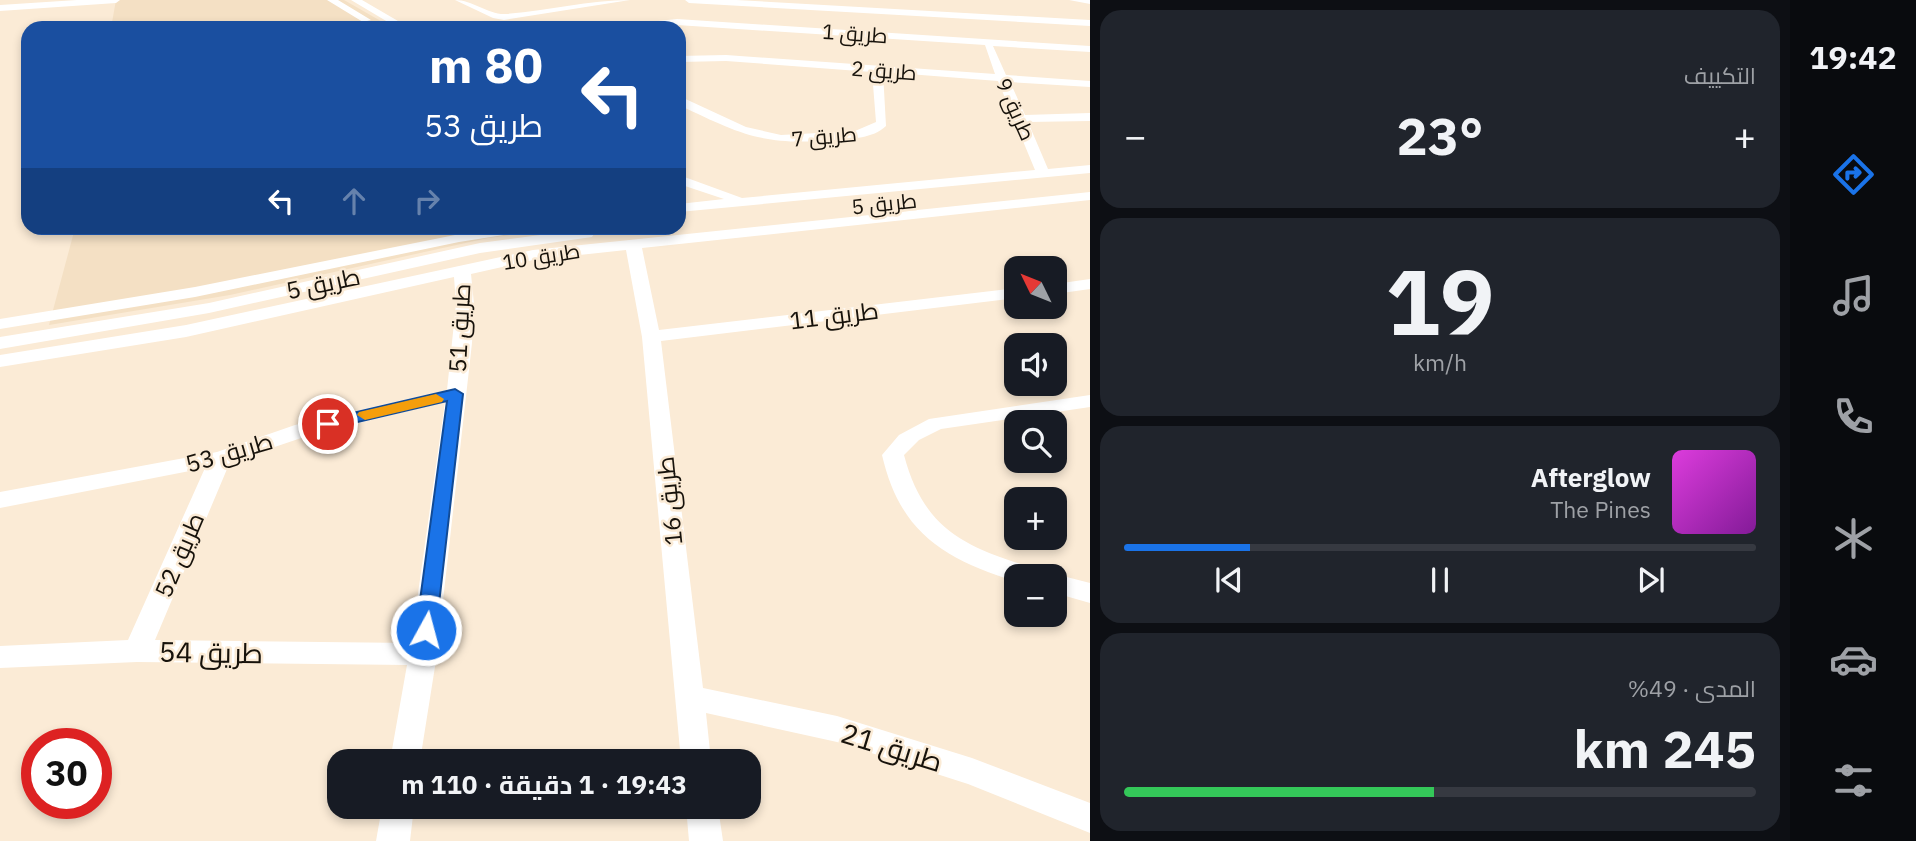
<!DOCTYPE html>
<html lang="ar">
<meta charset="utf-8">
<style>
:root{--surface:#171b24;--page:#20242c;--text:#f1f3f6;--muted:#9ea1a6;--line:#363941;--accent:#1a73e8}
body{margin:0;font-family:"IBM Plex Sans",Cairo,sans-serif;background:var(--page);color:var(--text);direction:rtl;height:100vh;display:flex;flex-direction:column;font-size:26px;white-space:nowrap}
*{box-sizing:border-box;margin:0}
p{font-size:23px;color:var(--muted)}
.icon{flex:none;width:38px;height:38px;fill:none;stroke:currentColor;stroke-width:2;stroke-linecap:round;stroke-linejoin:round}
.map{position:relative;flex:1;overflow:hidden;direction:ltr}
.details{display:flex;flex-direction:column;gap:10px;padding:10px;background:#0d0f14;width:700px}
.details>*{flex:none}
.guide{position:absolute;left:21px;top:21px;width:665px;height:214px;border-radius:21px;box-shadow:0 4px 10px #0003;direction:rtl;background:#1a4fa0;color:#fff;overflow:hidden}
.needle{width:46px;rotate:313deg}
.tools{position:absolute;left:1004px;top:256px;display:grid;gap:14px}
.tools a{display:grid;place-items:center;width:63px;height:63px;border-radius:14px;background:var(--surface);box-shadow:0 4px 10px #0003;font-size:35px}
.speed{position:absolute;left:21px;top:728px;display:flex;gap:14px;font-size:35px;font-weight:700;text-align:center}
.speed>*{display:grid;place-content:center;width:91px;height:91px;border-radius:50%;background:var(--surface);box-shadow:0 4px 10px #0003;line-height:1}
.speed .limit{border:10px solid #d22;background:#fff;color:#111}
.pin{position:absolute;display:grid;place-items:center;width:60px;height:60px;color:#fff;margin:-30px;border:4px solid #fff;border-radius:50%;box-shadow:0 2px 7px #0007}
.me{position:absolute;width:77px;margin:-38px;rotate:7deg;stroke-linejoin:round;filter:drop-shadow(0 0 5px #0008)}
.turn{display:flex;align-items:center;gap:24px;height:147px;padding:0 28px;font-size:32px}
.turn .icon{width:91px;height:91px;stroke-width:2.5}
.turn b{display:block;font-size:49px;line-height:60px}
.lanes{display:flex;align-items:center;height:66px;padding:0 28px;background:#0003;justify-content:center;gap:35px;direction:ltr}
.lanes .off{opacity:.35}
.big{font-size:52px;font-weight:700;line-height:1.1}
.details .tile{flex:1;display:flex;flex-direction:column;justify-content:center;gap:10px;min-width:0;padding:0 24px;border-radius:21px;background:var(--page)}
.details .dial{align-items:center;gap:0}
.dial b{font-size:91px;line-height:1}
.song{display:flex;align-items:center;gap:21px}
.cover{width:84px;height:84px;border-radius:10px;background:linear-gradient(135deg,hsl(300 70% 55%),hsl(290 70% 35%))}
.played{height:7px;border-radius:4px;background:linear-gradient(90deg,var(--accent) 20%,var(--line) 20%)}
.keys{display:flex;justify-content:space-around;direction:ltr}
.heat{display:flex;justify-content:space-between;align-items:center;font-size:38px;direction:ltr}
.charge{height:10px;border-radius:5px;background:linear-gradient(90deg,#34c759 49%,var(--line) 0)}
.trip{position:absolute;left:327px;top:749px;width:434px;height:70px;border-radius:21px;background:var(--surface);box-shadow:0 4px 10px #0003;font-weight:700;line-height:70px;text-align:center;direction:rtl}
main{display:flex;flex:1;min-height:0}
.tabs{display:flex;flex-direction:column;width:126px;justify-content:space-around;align-items:center;background:#090b0e;color:var(--muted)}
.tabs .icon{width:49px;height:49px}
.tabs .on{color:var(--accent)}
.tabs b{font-size:32px;color:var(--text)}
.map>svg:first-child{display:block}
</style>
<main>
<nav class="tabs">
<b>19:42</b>
<svg class="icon on" aria-label="directions" viewBox="0 0 24 24"><path d="M12 3l9 9-9 9-9-9zM9 14v-3h6M13 9l2 2-2 2"/></svg>
<svg class="icon" aria-label="music" viewBox="0 0 24 24"><path d="M9 18V5l10-2v13"/><circle cx="6" cy="18" r="3"/><circle cx="16" cy="16" r="3"/></svg>
<svg class="icon" aria-label="phone" viewBox="0 0 24 24"><path d="M5 4h4l2 5-3 2q2 4 5 5l2-3 5 2v4C11 20 4 13 5 4z"/></svg>
<svg class="icon" aria-label="climate" viewBox="0 0 24 24"><path d="M12 3v18M4 7l16 10M4 17L20 7"/></svg>
<svg class="icon" aria-label="car" viewBox="0 0 24 24"><path d="M5 17H2v-5l4-1 3-4h7l3 4 3 1v5h-3M9 17h6M6 11h13"/><circle cx="7" cy="17" r="2"/><circle cx="17" cy="17" r="2"/></svg>
<svg class="icon" aria-label="filters" viewBox="0 0 24 24"><path d="M4 7h16M4 17h16"/><circle cx="9" cy="7" r="2"/><circle cx="15" cy="17" r="2"/></svg>
</nav>
<section class="details">
<div class="tile"><p>التكييف</p>
<div class="heat"><a>−</a><b class="big">23°</b><a>+</a></div>
</div>
<div class="tile dial"><b>19</b><p>km/h</p></div>
<div class="tile">
<div class="song"><i class="cover"></i><div><b>Afterglow</b><p>The Pines</p></div></div>
<div class="played"></div>
<div class="keys"><svg class="icon" aria-label="previous" viewBox="0 0 24 24"><path d="M18 5L8 12l10 7zM5 5v14"/></svg><svg class="icon" aria-label="pause" viewBox="0 0 24 24"><path d="M8 5v14M16 5v14"/></svg><svg class="icon" aria-label="next" viewBox="0 0 24 24"><path d="M6 5l10 7-10 7zM19 5v14"/></svg></div>
</div>
<div class="tile"><p>المدى · 49%</p><b class="big">245 km</b><div class="charge"></div></div>
</section>
<div class="map">
<svg width="1090" height="841" viewBox="0 0 1090 841">
<rect width="100%" height="100%" fill="#fbebd6"/>
<path fill="#f4e0c4" d="M116,0H344L393,28H111Z
M75,228H564L488,238L230,295L49,325Z"/>
<g fill="none" stroke-linecap="round" stroke-linejoin="round">
<path fill="#fff" fill-rule="evenodd" d="M77,0H120L116,3L0,11V5Z
M327,0H338L371,20L363,22Z
M351,0H362L410,28H398Z
M455,0C473,0 488,15 506,14C548,11 588,0 630,0L504,20L493,18Z
M685,0H736L1090,20V26L689,3Z
M1069,0H1090V4Z
M677,19L1090,46V52L993,46L1006,75L1090,81V87L1010,82L1025,115L1090,113V121L1028,122L1048,169L1090,165V173L679,212V204L724,199L679,184V175L742,198L1035,170L998,81L883,72L886,126C872,139 853,138 835,140C763,146 742,135 679,105V96L746,127L781,135L855,131L876,122L872,72L726,61L679,62V56L726,55L995,74L985,45L677,25L615,28L620,25Z
M1090,192V200L642,248L659,330L1017,288V298L661,341L703,688L837,716L972,758L1090,803V833L968,784L837,742L706,713L711,761H681L642,337L626,250L533,260L471,274L474,304L472,343L437,654L420,761H390L407,665L137,662L0,668V646L128,640L205,468L0,508V492L217,452L295,425L447,390L456,304L454,277L186,337L0,367V355L186,325L533,250ZM445,402L411,643L155,640L230,462L310,435Z
M490,228H525L517,233L459,242L195,297L0,329V319L195,287Z
M586,229L592,231L594,234L592,237L480,253L209,313L0,349V337L209,303L480,243Z
M1090,279V289L1055,294V284Z
M1090,395V407L941,429L919,440L904,455C924,531 967,548 1037,569L1041,576H1017V582C944,559 900,533 882,455L899,435L929,419Z
M1055,574L1090,583V603L1055,593V576H1048Z
M382,807H414L410,841H376Z
M686,807H718L723,841H689Z"/>
</g>
<path fill="#1a73e8" stroke="#114b97" stroke-width="2" d="M455,389L463,394L436,630L433,636L426,638L419,636L416,630L447,401L328,429L320,424L323,420Z"/>
<path fill="#f59e0b" d="M436,394L444,399L442,402L365,420L357,415L359,412Z"/>
<g text-anchor="middle" dominant-baseline="central" stroke-width="5" stroke-linejoin="round" paint-order="stroke">
<g font-size="21" fill="#17120b" stroke="#fbebd6">
<text transform="translate(855 33) rotate(4)">طريق 1</text>
<text transform="translate(884 70) rotate(4)">طريق 2</text>
<text transform="translate(1016 109) rotate(66)">طريق 9</text>
<text transform="translate(824 136) rotate(-5)">طريق 7</text>
<text transform="translate(884 203) rotate(-6)">طريق 5</text>
<text transform="translate(541 256) rotate(-9)">طريق 10</text>
</g>
<g font-size="24" fill="#17120b" stroke="#fbebd6">
<text transform="translate(323 283) rotate(-12)">طريق 5</text>
<text transform="translate(834 315) rotate(-7)">طريق 11</text>
<text transform="translate(459 328) rotate(-87)">طريق 51</text>
<text transform="translate(229 452) rotate(-16)">طريق 53</text>
<text transform="translate(669 501) rotate(-96)">طريق 16</text>
<text transform="translate(179 555) rotate(-67)">طريق 52</text>
</g>
<g font-size="28" fill="#17120b" stroke="#fbebd6">
<text transform="translate(211 652) rotate(1)">طريق 54</text>
<text transform="translate(892 747) rotate(17)">طريق 21</text>
</g>
</g>
</svg>
<div class="tools">
<a><svg class="needle" viewBox="-14 -14 28 28"><path d="M0-13l5 13h-10z" fill="#e53935"/><path d="M0 13l5-13h-10z" fill="#9ea1a6"/></svg></a>
<a><svg class="icon" aria-label="sound" viewBox="0 0 24 24"><path d="M4 9h4l5-4v14l-5-4H4zM17 9q2 3 0 6"/></svg></a>
<a><svg class="icon" aria-label="search" viewBox="0 0 24 24"><circle cx="10" cy="10" r="6"/><path d="M15 15l6 6"/></svg></a>
<a>+</a>
<a>−</a>
</div>
<div class="speed"><div class="limit">30</div></div>
<div class="pin" style="left:328px;top:424px;background:#d93025"><svg class="icon" aria-label="arrive" viewBox="0 0 24 24"><path d="M6 21V4h12l-3 4 3 4H6"/></svg></div>
<svg class="me" style="left:426px;top:630px" viewBox="-20 -20 40 40"><circle r="17" fill="#1a73e8" stroke="#fff" stroke-width="3"/><path d="M0-11L8 9 0 5-8 9z" fill="#fff"/></svg>
<div class="trip">19:43 · 1 دقيقة · 110 m</div>
<div class="guide">
<div class="turn"><svg class="icon" aria-label="left" viewBox="0 0 24 24"><path d="M17 20v-9H6M10 6l-5 5 5 5"/></svg><div><b>80 m</b>طريق 53</div></div>
<div class="lanes"><svg class="icon" aria-label="left" viewBox="0 0 24 24"><path d="M17 20v-9H6M10 6l-5 5 5 5"/></svg><svg class="icon off" aria-label="ahead" viewBox="0 0 24 24"><path d="M12 20V5M6 11l6-6 6 6"/></svg><svg class="icon off" aria-label="right" viewBox="0 0 24 24"><path d="M7 20v-9h11M14 6l5 5-5 5"/></svg></div>
</div>
</div>
</main>
